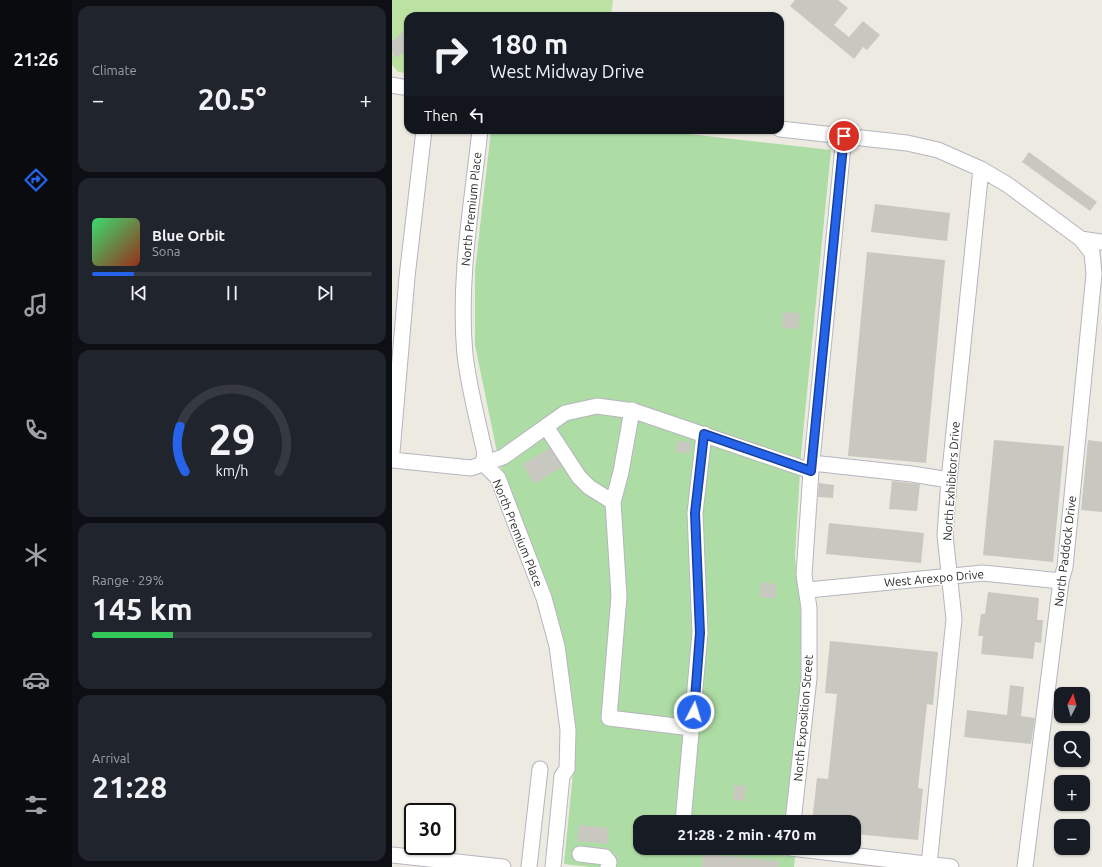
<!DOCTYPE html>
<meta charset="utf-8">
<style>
:root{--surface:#171b24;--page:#20242c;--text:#f1f3f6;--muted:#9ea1a6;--line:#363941;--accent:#2563eb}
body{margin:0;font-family:Ubuntu,sans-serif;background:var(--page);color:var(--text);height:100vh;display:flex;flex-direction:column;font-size:15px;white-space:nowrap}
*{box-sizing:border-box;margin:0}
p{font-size:13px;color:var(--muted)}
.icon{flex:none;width:22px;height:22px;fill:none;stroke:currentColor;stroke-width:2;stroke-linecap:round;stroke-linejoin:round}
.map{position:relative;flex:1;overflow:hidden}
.drawer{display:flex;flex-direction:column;gap:6px;padding:6px;background:#0d0f14;width:320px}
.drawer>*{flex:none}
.banner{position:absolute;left:12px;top:12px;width:380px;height:122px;border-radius:12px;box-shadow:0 1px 3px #0004;background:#171b24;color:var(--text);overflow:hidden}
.needle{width:26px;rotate:6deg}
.buttons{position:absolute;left:662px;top:687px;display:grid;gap:8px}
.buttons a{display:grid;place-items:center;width:36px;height:36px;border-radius:8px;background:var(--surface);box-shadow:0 1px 3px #0004;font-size:20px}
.speed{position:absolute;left:12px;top:803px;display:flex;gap:8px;font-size:20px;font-weight:700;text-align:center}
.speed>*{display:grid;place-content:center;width:52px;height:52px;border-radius:50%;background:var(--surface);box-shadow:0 1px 3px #0004;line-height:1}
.speed .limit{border:2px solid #111;border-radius:6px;background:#fff;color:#111}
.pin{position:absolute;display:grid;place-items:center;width:34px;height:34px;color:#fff;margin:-17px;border:2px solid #fff;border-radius:50%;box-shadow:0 1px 4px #0007}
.me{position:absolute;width:44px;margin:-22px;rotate:5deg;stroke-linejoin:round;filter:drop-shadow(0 0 3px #0008)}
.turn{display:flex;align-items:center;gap:14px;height:84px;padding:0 20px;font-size:18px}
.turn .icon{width:52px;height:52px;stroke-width:2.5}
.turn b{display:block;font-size:28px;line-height:34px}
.then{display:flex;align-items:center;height:38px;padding:0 20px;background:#0003;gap:8px;font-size:15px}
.big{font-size:30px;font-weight:600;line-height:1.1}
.drawer .card{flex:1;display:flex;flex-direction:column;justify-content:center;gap:6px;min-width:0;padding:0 14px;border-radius:12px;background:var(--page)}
.drawer .dial{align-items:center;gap:0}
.dial svg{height:104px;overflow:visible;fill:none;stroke:var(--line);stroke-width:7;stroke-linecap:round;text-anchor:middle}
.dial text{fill:var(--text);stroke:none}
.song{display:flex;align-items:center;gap:12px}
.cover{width:48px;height:48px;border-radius:6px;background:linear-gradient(135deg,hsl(140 70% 55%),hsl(10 70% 35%))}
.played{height:4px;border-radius:2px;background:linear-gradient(90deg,var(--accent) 15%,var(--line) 15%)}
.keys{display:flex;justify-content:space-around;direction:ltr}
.heat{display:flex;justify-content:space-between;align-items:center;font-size:22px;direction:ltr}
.charge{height:6px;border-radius:3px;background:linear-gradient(90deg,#34c759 29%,var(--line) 0)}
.trip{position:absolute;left:241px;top:815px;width:228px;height:40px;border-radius:12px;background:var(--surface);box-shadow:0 1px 3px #0004;font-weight:600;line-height:40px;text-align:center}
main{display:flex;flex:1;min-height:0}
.dock{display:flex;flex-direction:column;width:72px;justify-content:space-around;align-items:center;background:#090b0e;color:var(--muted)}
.dock .icon{width:28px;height:28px}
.dock .active{color:var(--accent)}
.dock b{font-size:18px;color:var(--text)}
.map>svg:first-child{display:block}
</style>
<main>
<nav class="dock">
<b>21:26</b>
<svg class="icon active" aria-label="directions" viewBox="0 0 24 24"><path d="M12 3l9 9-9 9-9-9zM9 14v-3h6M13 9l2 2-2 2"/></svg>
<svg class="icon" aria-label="music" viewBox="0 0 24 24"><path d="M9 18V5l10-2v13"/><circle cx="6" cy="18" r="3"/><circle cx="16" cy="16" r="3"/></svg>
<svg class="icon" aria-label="phone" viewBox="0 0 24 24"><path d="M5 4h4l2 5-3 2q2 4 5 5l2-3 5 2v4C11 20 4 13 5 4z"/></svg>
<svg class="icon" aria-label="climate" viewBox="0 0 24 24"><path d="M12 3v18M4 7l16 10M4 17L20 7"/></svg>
<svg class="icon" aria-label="car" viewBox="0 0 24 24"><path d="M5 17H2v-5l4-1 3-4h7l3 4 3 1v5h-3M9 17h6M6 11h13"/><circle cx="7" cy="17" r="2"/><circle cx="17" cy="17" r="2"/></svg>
<svg class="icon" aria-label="filters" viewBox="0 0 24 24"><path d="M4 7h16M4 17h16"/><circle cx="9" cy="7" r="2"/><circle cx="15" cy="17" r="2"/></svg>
</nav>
<section class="drawer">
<div class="card"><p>Climate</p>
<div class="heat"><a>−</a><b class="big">20.5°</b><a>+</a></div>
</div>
<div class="card">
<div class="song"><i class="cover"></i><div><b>Blue Orbit</b><p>Sona</p></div></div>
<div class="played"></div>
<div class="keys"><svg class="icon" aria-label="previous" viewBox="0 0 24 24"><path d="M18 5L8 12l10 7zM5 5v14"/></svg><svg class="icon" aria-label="pause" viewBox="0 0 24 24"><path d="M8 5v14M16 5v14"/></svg><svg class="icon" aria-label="next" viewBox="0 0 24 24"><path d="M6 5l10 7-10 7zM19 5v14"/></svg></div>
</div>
<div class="card dial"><svg viewBox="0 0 100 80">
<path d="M14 69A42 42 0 1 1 86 69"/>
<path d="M14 69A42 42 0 0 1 10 34" stroke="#2563eb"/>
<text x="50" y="56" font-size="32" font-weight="700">29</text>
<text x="50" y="72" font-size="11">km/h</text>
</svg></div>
<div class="card"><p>Range · 29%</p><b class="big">145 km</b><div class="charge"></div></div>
<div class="card"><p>Arrival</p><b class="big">21:28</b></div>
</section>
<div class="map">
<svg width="710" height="867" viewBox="0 0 710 867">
<rect width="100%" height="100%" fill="#edeae2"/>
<path fill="#aedca5" d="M99,130H261L439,150L409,454L403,557L419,706L407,822H248V848H404L402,867H198L172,864L183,753L179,687L158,590L107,462L83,345V271Z"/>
<path fill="#bbe2a3" d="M0,0H221L219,16H16V73L6,72L0,65Z"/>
<path fill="#c9c8c0" d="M403,0H446L456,8L442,25L457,37L471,21L488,35L475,50L471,47L462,59L398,6Z
M12,31L16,36V60L10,53L5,58L0,53V41Z
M637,152L705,202L698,211L630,162Z
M483,204L558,213L555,241L479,232Z
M475,252L553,260L534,463L456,456Z
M391,312L408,313L406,329L390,328Z
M602,440L672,446L661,562L591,555Z
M696,440L710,442V512L689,510Z
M285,441L299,442L298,453L284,452Z
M158,448L170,467L142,484L131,464Z
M500,481L528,484L525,511L497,509Z
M427,483L442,485L441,498L426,497Z
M437,523L532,533L529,563L434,554Z
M369,582L385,584L383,599L368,597Z
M596,592L647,598L645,620H651L649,643L643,642L641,659L589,654L591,636H586L589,614H593Z
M438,641L546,652L541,705L535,704L526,788L531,789L526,840L462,834V822H420L425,778L436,779L445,694L433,693Z
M618,685L632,687L629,716L643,718L639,744L572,737L575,710L615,715Z
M342,785L354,786L352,801L341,800Z
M187,825L217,828L215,844L185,841Z
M311,854L387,861L386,867H310Z"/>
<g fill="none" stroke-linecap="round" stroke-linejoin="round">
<g stroke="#b5b5bf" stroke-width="17">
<path id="minor" d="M0,85L16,88
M388,129L515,143L546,150L589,169L616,185L689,239L710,242
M88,130C80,204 66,280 73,355C77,389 86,421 93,454L91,463L106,478L152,598L165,646L176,730L175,769L170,776L161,867
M155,428L187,477L197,487L221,502L227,596L217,718L300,728
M0,452L15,277L32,130
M0,460L79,468L111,457L173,413L205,406L242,411L419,471
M420,463L520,474L557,480
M221,502L229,472L240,410
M416,590L591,573L669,581
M291,822L308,633L303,513L312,434
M401,822L417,678V608L412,575L419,471L452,136
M399,848L559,867
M188,854L213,857L217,862L216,867
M0,855L111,867
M537,865L562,619L553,535L557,480L589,169
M137,867L148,769
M633,867L669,581L673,567L702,274L700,253L689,239"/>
</g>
<use href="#minor" stroke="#fff" stroke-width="15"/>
</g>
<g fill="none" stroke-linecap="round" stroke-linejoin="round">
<g stroke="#184099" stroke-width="10">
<path id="route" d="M302,712L308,633L303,513L312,434L419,471L452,136"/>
</g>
<use href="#route" stroke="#2563eb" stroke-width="7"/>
</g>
<g text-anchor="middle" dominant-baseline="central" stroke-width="3" stroke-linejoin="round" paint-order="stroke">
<g font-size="12" fill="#2d2d2d" stroke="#fff">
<text transform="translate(79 209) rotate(-84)">North Premium Place</text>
<text transform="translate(559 481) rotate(-86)">North Exhibitors Drive</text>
<text transform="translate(126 533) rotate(68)">North Premium Place</text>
<text transform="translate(673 551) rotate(-83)">North Paddock Drive</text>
<text transform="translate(542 578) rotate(-5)">West Arexpo Drive</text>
<text transform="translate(411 718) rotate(-85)">North Exposition Street</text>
</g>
</g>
</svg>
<div class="buttons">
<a><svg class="needle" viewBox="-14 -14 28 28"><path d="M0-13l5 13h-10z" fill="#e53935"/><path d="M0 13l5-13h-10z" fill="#9ea1a6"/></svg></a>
<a><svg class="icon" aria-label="search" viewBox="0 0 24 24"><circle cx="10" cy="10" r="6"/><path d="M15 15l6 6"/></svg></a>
<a>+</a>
<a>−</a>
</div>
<div class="speed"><div class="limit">30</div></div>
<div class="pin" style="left:452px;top:136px;background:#d93025"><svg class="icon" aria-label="arrive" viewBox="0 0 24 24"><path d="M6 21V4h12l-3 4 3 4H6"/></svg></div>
<svg class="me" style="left:302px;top:712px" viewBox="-20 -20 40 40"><circle r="17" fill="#2563eb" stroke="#fff" stroke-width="3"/><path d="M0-11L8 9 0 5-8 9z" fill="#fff"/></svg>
<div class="trip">21:28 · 2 min · 470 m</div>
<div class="banner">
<div class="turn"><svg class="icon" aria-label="right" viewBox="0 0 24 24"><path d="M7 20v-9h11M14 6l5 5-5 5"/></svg><div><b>180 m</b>West Midway Drive</div></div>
<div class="then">Then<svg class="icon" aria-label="left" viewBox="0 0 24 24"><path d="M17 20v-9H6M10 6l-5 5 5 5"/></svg></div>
</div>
</div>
</main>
